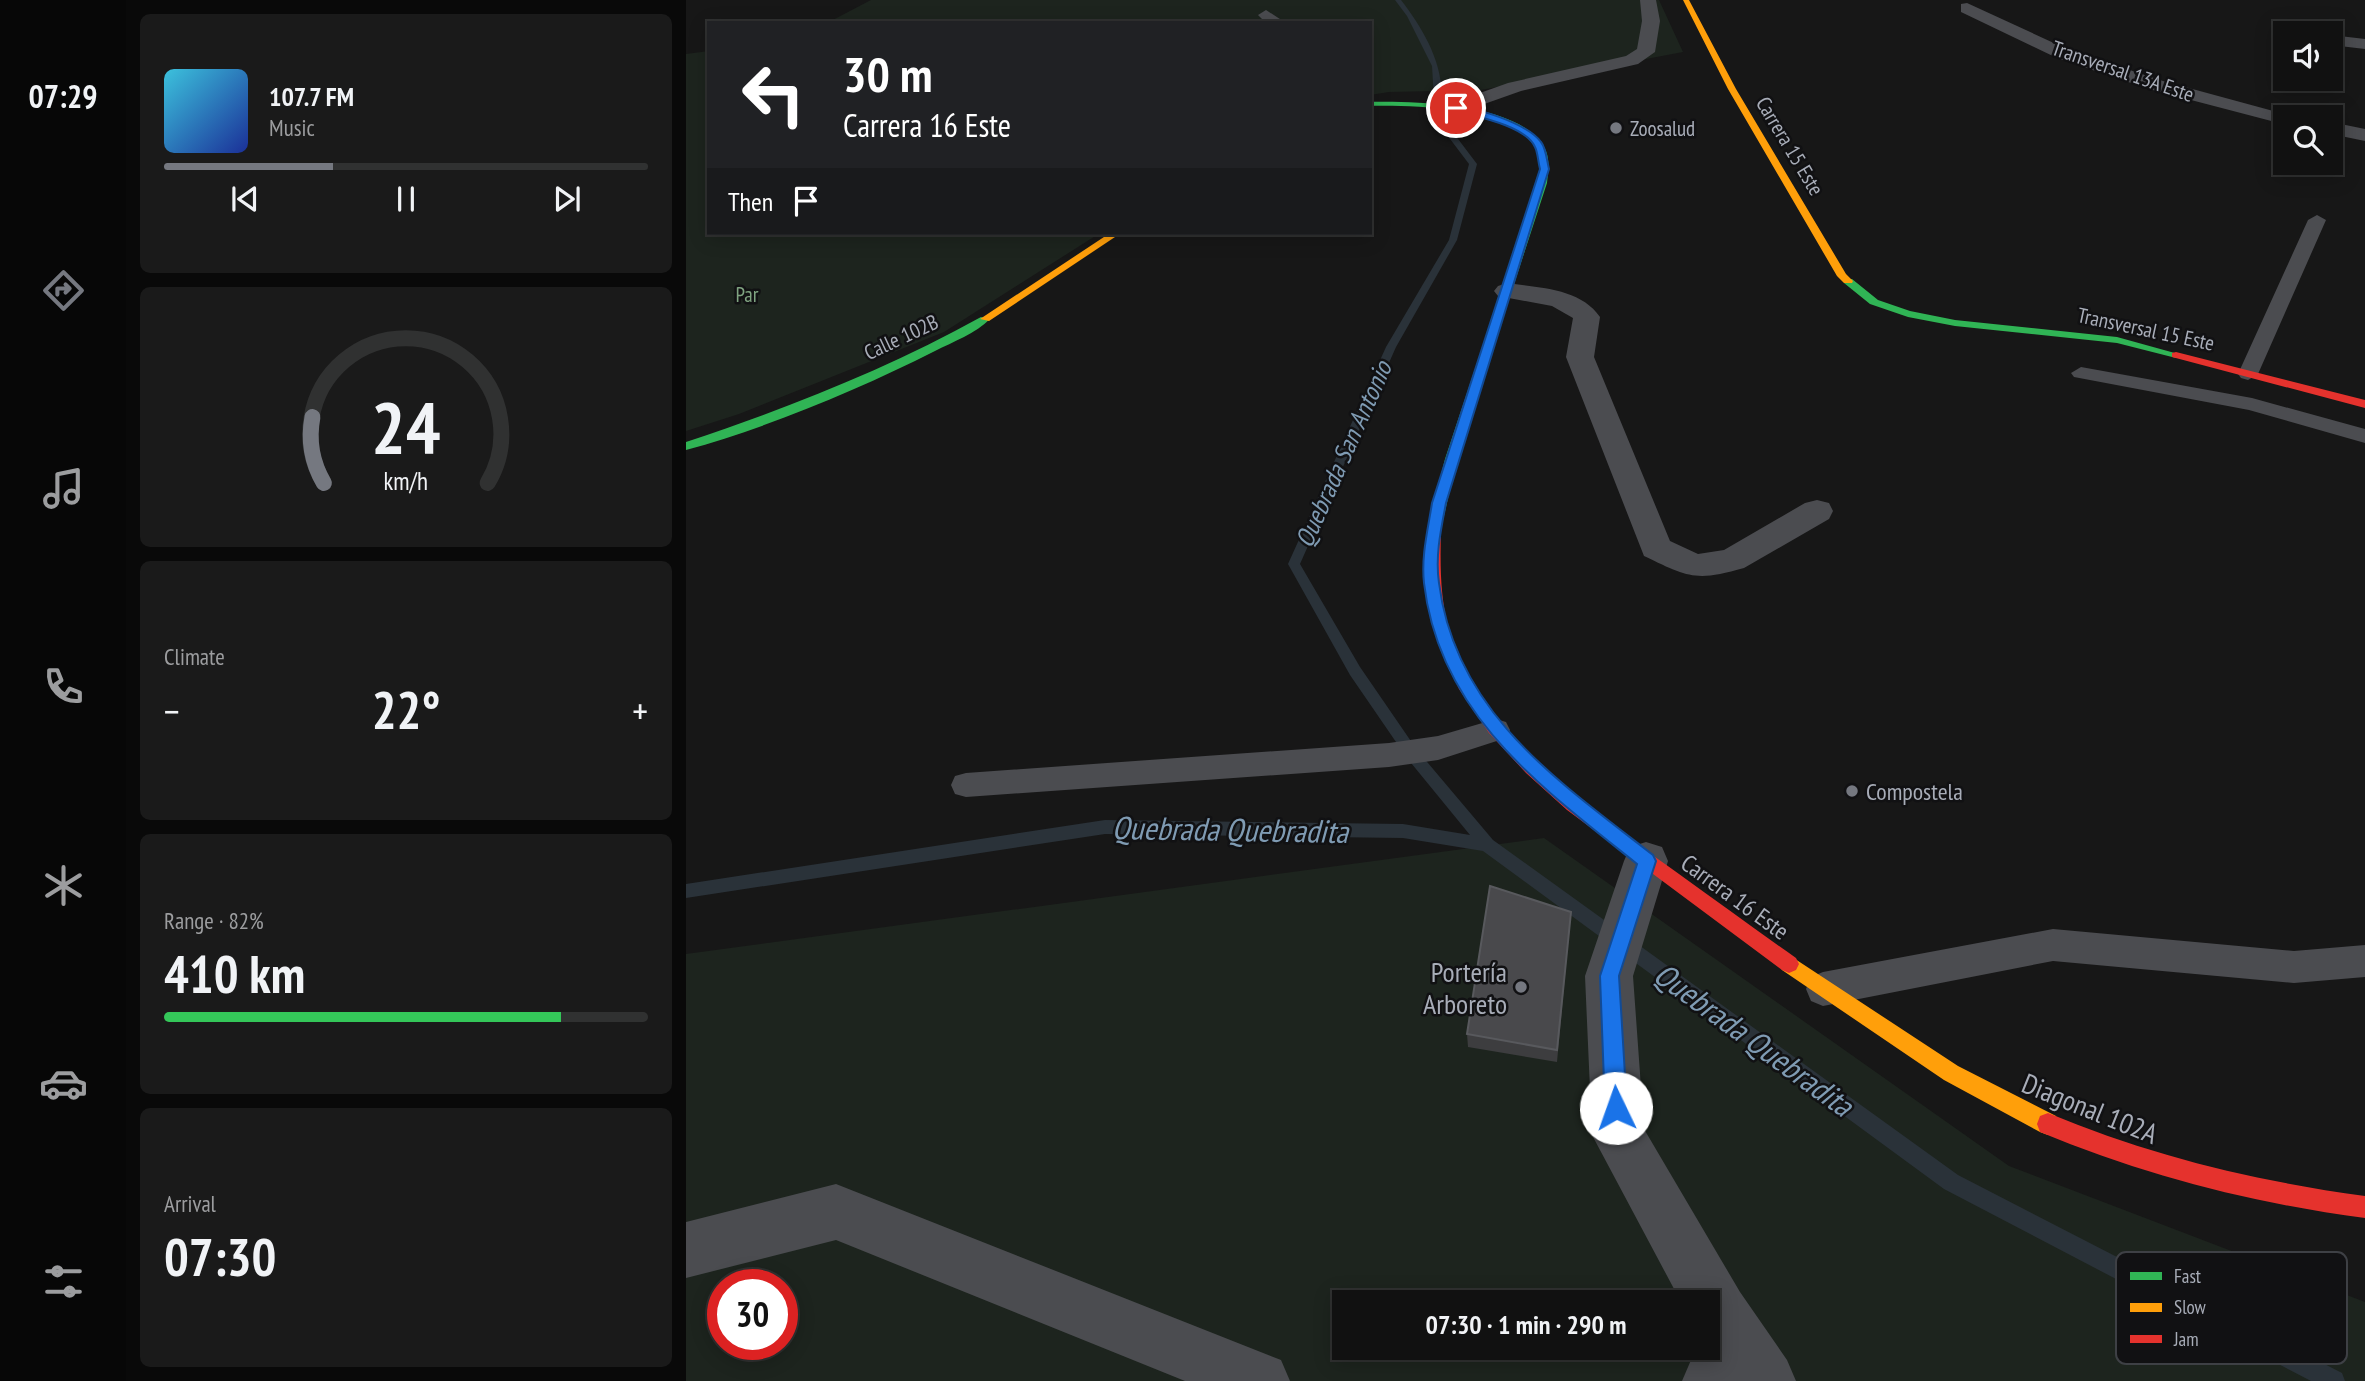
<!DOCTYPE html>
<meta charset="utf-8">
<style>
:root{--surface:#111;--page:#1a1a1a;--text:#f1f3f6;--muted:#9c9d9f;--line:#303131;--accent:#757880}
body{margin:0;font-family:"PT Sans Narrow",sans-serif;background:var(--page);color:var(--text);height:100vh;display:flex;flex-direction:column;font-size:26px;white-space:nowrap}
*{box-sizing:border-box;margin:0}
p{font-size:23px;color:var(--muted)}
.icon{flex:none;width:38px;height:38px;fill:none;stroke:currentColor;stroke-width:2;stroke-linecap:round;stroke-linejoin:round}
.map{position:relative;flex:1;overflow:hidden}
.panel{display:flex;flex-direction:column;gap:14px;padding:14px;background:#090909;width:560px}
.panel>*{flex:none}
.guide{position:absolute;left:21px;top:21px;width:665px;height:214px;border-radius:0px;box-shadow:0 4px 18px #0003,0 0 0 2px var(--line);background:#202124;color:#fff;overflow:hidden}
.fabs{position:absolute;left:1587px;top:21px;display:grid;gap:14px}
.fabs a{display:grid;place-items:center;width:70px;height:70px;border-radius:0px;background:var(--surface);box-shadow:0 4px 18px #0003,0 0 0 2px var(--line);font-size:35px}
.speed{position:absolute;left:21px;top:1269px;display:flex;gap:14px;font-size:35px;font-weight:700;text-align:center}
.speed>*{display:grid;place-content:center;width:91px;height:91px;border-radius:50%;background:var(--surface);box-shadow:0 4px 18px #0003,0 0 0 2px var(--line);line-height:1}
.speed .limit{border:10px solid #d22;background:#fff;color:#111}
.pin{position:absolute;display:grid;place-items:center;width:60px;height:60px;color:#fff;margin:-30px;border:4px solid #fff;border-radius:50%;box-shadow:0 2px 7px #0007}
.me{position:absolute;width:77px;margin:-38px;rotate:357deg;stroke-linejoin:round;filter:drop-shadow(0 0 5px #0008)}
.turn{display:flex;align-items:center;gap:24px;height:147px;padding:0 21px;font-size:32px}
.turn .icon{width:91px;height:91px;stroke-width:2.5}
.turn b{display:block;font-size:49px;line-height:60px}
.then{display:flex;align-items:center;height:66px;padding:0 21px;background:#0003;gap:14px;font-size:26px}
.big{font-size:52px;font-weight:700;line-height:1.1}
.panel .tile{flex:1;display:flex;flex-direction:column;justify-content:center;gap:10px;min-width:0;padding:0 24px;border-radius:10px;background:var(--page)}
.panel .dial{align-items:center;gap:0}
.dial svg{height:182px;overflow:visible;fill:none;stroke:var(--line);stroke-width:7;stroke-linecap:round;text-anchor:middle}
.dial text{fill:var(--text);stroke:none}
.song{display:flex;align-items:center;gap:21px}
.cover{width:84px;height:84px;border-radius:10px;background:linear-gradient(135deg,hsl(190 70% 55%),hsl(230 70% 35%))}
.played{height:7px;border-radius:4px;background:linear-gradient(90deg,var(--accent) 35%,var(--line) 35%)}
.keys{display:flex;justify-content:space-around;direction:ltr}
.heat{display:flex;justify-content:space-between;align-items:center;font-size:38px;direction:ltr}
.charge{height:10px;border-radius:5px;background:linear-gradient(90deg,#34c759 82%,var(--line) 0)}
.trip{position:absolute;left:646px;top:1290px;width:388px;height:70px;border-radius:0px;background:var(--surface);box-shadow:0 4px 18px #0003,0 0 0 2px var(--line);font-weight:700;line-height:70px;text-align:center}
main{display:flex;flex:1;min-height:0}
.menu{display:flex;flex-direction:column;width:126px;justify-content:space-around;align-items:center;background:#070707;color:var(--muted)}
.menu .icon{width:49px;height:49px}
.menu .active{color:var(--accent)}
.menu b{font-size:32px;color:var(--text)}
.map>svg:first-child{display:block}
</style>
<main>
<nav class="menu">
<b>07:29</b>
<svg class="icon active" aria-label="directions" viewBox="0 0 24 24"><path d="M12 3l9 9-9 9-9-9zM9 14v-3h6M13 9l2 2-2 2"/></svg>
<svg class="icon" aria-label="music" viewBox="0 0 24 24"><path d="M9 18V5l10-2v13"/><circle cx="6" cy="18" r="3"/><circle cx="16" cy="16" r="3"/></svg>
<svg class="icon" aria-label="phone" viewBox="0 0 24 24"><path d="M5 4h4l2 5-3 2q2 4 5 5l2-3 5 2v4C11 20 4 13 5 4z"/></svg>
<svg class="icon" aria-label="climate" viewBox="0 0 24 24"><path d="M12 3v18M4 7l16 10M4 17L20 7"/></svg>
<svg class="icon" aria-label="car" viewBox="0 0 24 24"><path d="M5 17H2v-5l4-1 3-4h7l3 4 3 1v5h-3M9 17h6M6 11h13"/><circle cx="7" cy="17" r="2"/><circle cx="17" cy="17" r="2"/></svg>
<svg class="icon" aria-label="filters" viewBox="0 0 24 24"><path d="M4 7h16M4 17h16"/><circle cx="9" cy="7" r="2"/><circle cx="15" cy="17" r="2"/></svg>
</nav>
<section class="panel">
<div class="tile">
<div class="song"><i class="cover"></i><div><b>107.7 FM</b><p>Music</p></div></div>
<div class="played"></div>
<div class="keys"><svg class="icon" aria-label="previous" viewBox="0 0 24 24"><path d="M18 5L8 12l10 7zM5 5v14"/></svg><svg class="icon" aria-label="pause" viewBox="0 0 24 24"><path d="M8 5v14M16 5v14"/></svg><svg class="icon" aria-label="next" viewBox="0 0 24 24"><path d="M6 5l10 7-10 7zM19 5v14"/></svg></div>
</div>
<div class="tile dial"><svg viewBox="0 0 100 80">
<path d="M14 69A42 42 0 1 1 86 69"/>
<path d="M14 69A42 42 0 0 1 9 40" stroke="#757880"/>
<text x="50" y="56" font-size="32" font-weight="700">24</text>
<text x="50" y="72" font-size="11">km/h</text>
</svg></div>
<div class="tile"><p>Climate</p>
<div class="heat"><a>−</a><b class="big">22°</b><a>+</a></div>
</div>
<div class="tile"><p>Range · 82%</p><b class="big">410 km</b><div class="charge"></div></div>
<div class="tile"><p>Arrival</p><b class="big">07:30</b></div>
</section>
<div class="map">
<svg width="1679" height="1381" viewBox="0 0 1679 1381">
<rect width="100%" height="100%" fill="#171717"/>
<path fill="#1d241e" fill-rule="evenodd" d="M185,0H973L997,52L795,90L703,92L684,95V23H141Z
M23,51V233H414L258,332L53,414L0,431V54Z
M858,838L1323,1166L1679,1302V1381H0V954ZM37,1284H96V1344H37ZM658,1302H1022V1348H658Z"/>
<g fill="none" stroke-linecap="round" stroke-linejoin="round">
<path fill="#2a3239" fill-rule="evenodd" d="M709,0H715C736,27 759,65 755,101L748,99L746,66L721,16Z
M756,112L760,114L763,127L791,164L771,240L710,347L614,564L674,667L731,750L807,840L1272,1175L1656,1373L1659,1381H1625L1258,1189L797,851L717,838L419,834L0,898V884L419,820L717,824L784,835L721,758L664,675L602,564L700,347L763,240L783,164L755,127L752,114Z"/>
<path fill="#4b4c50" fill-rule="evenodd" d="M1631,215L1640,220L1572,374L1562,380L1555,378L1552,374L1622,220Z
M1395,367L1566,398L1679,429V443L1563,410L1388,377L1385,373Z
M810,719L820,722L824,730L820,738L752,760L703,767L280,797L269,794L265,785L269,776L280,773L703,743L752,736Z
M1367,929L1608,951L1679,945V977L1608,983L1367,961L1137,1006L1125,1001L1120,989L1125,977L1137,972Z"/>
<path fill="#4b4c50" fill-rule="evenodd" d="M954,0H970L974,21L969,52L952,64L835,91L770,114L760,108L763,104L822,83L940,56L951,49L956,21Z
M1281,3L1383,50L1477,81L1609,117H1600V125L1593,123L1463,89L1371,58L1275,12V4Z
M580,10L600,23H580L572,15Z
M1600,28L1609,33H1600V38L1592,37L1589,33L1592,29Z
M1645,35L1679,39V49L1645,45Z
M1645,122L1679,129V141L1645,134Z
M821,283C853,288 894,288 914,317L908,357L984,541L1012,554L1038,550L1119,503L1131,500L1143,503L1147,511L1143,519L1058,568C1009,582 1002,577 958,556L880,357L887,318L866,306L812,296L808,291L812,286Z
M960,842L976,847L982,861L947,976L958,1129L1054,1292L1101,1360L1110,1381H996L1005,1360L1022,1348V1302H995L906,1135L899,976L938,861L944,847Z
M150,1184L595,1360L604,1381H499L150,1240L0,1278V1222Z"/>
<path fill="#30b455" fill-rule="evenodd" d="M684,102C728,101 840,103 860,151C864,161 862,173 861,183L771,459L755,529L748,534L741,529L759,459L851,183C853,173 855,161 851,151C832,107 725,105 684,106Z
M1158,279H1166L1192,300L1224,311L1269,320L1431,337L1496,355L1490,358L1431,343L1269,326L1222,317L1184,304L1158,283Z
M295,317L304,319C290,333 267,342 249,351C174,389 81,428 0,450V442C102,408 201,369 295,317Z"/>
<path fill="#ff9f0a" fill-rule="evenodd" d="M997,0H1003L1050,89L1160,274L1167,281L1166,283H1158L1151,276L1042,89Z
M424,233H435L303,321L294,319Z
M1103,955L1272,1066L1370,1116L1373,1124L1370,1132L1362,1135L1354,1132L1258,1080L1096,970L1093,964L1096,958Z"/>
<path fill="#e5322d" fill-rule="evenodd" d="M1490,352L1679,400V408L1486,357V353Z
M748,524L755,529C754,566 754,599 764,635C793,735 912,816 993,874C1032,902 1070,930 1110,958L1113,964L1110,970L1103,973L1096,970L881,810L840,773L803,733L773,689L750,637L739,585L741,529Z
M1362,1113C1465,1156 1569,1181 1679,1196V1218C1566,1203 1460,1176 1354,1132L1351,1124L1354,1116Z"/>
</g>
<path fill="#3d3d3f" d="M885,912L871,1062L782,1047L781,1034Z"/>
<path fill="#49494c" stroke="#58595d" stroke-width="2" d="M804,886L885,912L871,1050L781,1034Z"/>
<path fill="#1a73e8" stroke="#114b97" stroke-width="2" d="M767,107C789,106 842,124 855,142C860,148 861,161 863,169L760,503C755,529 749,556 753,583C769,712 872,781 967,855L970,861L933,976L941,1108L938,1116L930,1119L923,1116L919,1108L914,976L951,864C855,787 753,714 738,583C735,556 742,529 746,503L854,169C852,162 852,153 849,147C839,125 788,116 767,110Z"/>
<g fill="#757880" stroke="#111113" stroke-width="2.5">
<circle cx="930" cy="128" r="7"/>
<circle cx="1166" cy="791" r="7"/>
<circle cx="835" cy="987" r="7"/>
</g>
<g text-anchor="middle" dominant-baseline="central" stroke-width="5" stroke-linejoin="round" paint-order="stroke">
<g font-size="21" fill="#a8adb8" stroke="#111113">
<text transform="translate(1437 71) rotate(19)">Transversal 13A Este</text>
<text transform="translate(1104 146) rotate(59)">Carrera 15 Este</text>
<text transform="translate(1460 329) rotate(12)">Transversal 15 Este</text>
<text transform="translate(215 337) rotate(-25)">Calle 102B</text>
</g>
<g font-size="21" fill="#a8adb8" stroke="#111113" text-anchor="start">
<text x="944" y="128">Zoosalud</text>
</g>
<g font-size="21" fill="#7fa381" stroke="#111113">
<text x="61" y="294">Par</text>
</g>
<g font-size="24" fill="#a8adb8" stroke="#111113" text-anchor="start">
<text x="1180" y="791">Compostela</text>
</g>
<g font-size="24" fill="#a8adb8" stroke="#111113">
<text transform="translate(1049 897) rotate(36)">Carrera 16 Este</text>
</g>
<g font-size="26" font-style="italic" fill="#7f9bb3" stroke="#111113">
<text transform="translate(657 454) rotate(-66)">Quebrada San Antonio</text>
</g>
<g font-size="28" fill="#a8adb8" stroke="#111113" text-anchor="end">
<text x="821" y="971">Portería<tspan x="821" dy="32">Arboreto</tspan></text>
</g>
<g font-size="28" fill="#a8adb8" stroke="#111113">
<text transform="translate(1404 1108) rotate(22)">Diagonal 102A</text>
</g>
<g font-size="32" font-style="italic" fill="#7f9bb3" stroke="#111113">
<text transform="translate(544 829) rotate(1)">Quebrada Quebradita</text>
<text transform="translate(1068 1039) rotate(36)">Quebrada Quebradita</text>
</g>
</g>
<rect x="1430" y="1252" width="231" height="112" rx="10" fill="#111113" stroke="#3e4045" stroke-width="2"/>
<rect x="1444" y="1272" width="32" height="8" fill="#30b455"/>
<rect x="1444" y="1303" width="32" height="9" fill="#ff9f0a"/>
<rect x="1444" y="1335" width="32" height="8" fill="#e5322d"/>
<g font-size="19" fill="#a8adb8">
<text x="1488" y="1283">Fast</text>
<text x="1488" y="1314">Slow</text>
<text x="1488" y="1346">Jam</text>
</g>
</svg>
<div class="fabs">
<a><svg class="icon" aria-label="sound" viewBox="0 0 24 24"><path d="M4 9h4l5-4v14l-5-4H4zM17 9q2 3 0 6"/></svg></a>
<a><svg class="icon" aria-label="search" viewBox="0 0 24 24"><circle cx="10" cy="10" r="6"/><path d="M15 15l6 6"/></svg></a>
</div>
<div class="speed"><div class="limit">30</div></div>
<div class="pin" style="left:770px;top:108px;background:#d93025"><svg class="icon" aria-label="arrive" viewBox="0 0 24 24"><path d="M6 21V4h12l-3 4 3 4H6"/></svg></div>
<svg class="me" style="left:930px;top:1108px" viewBox="-20 -20 40 40"><circle r="19" fill="#fff"/><path d="M0-13L10 11 0 6-10 11z" fill="#1a73e8"/></svg>
<div class="trip">07:30 · 1 min · 290 m</div>
<div class="guide">
<div class="turn"><svg class="icon" aria-label="left" viewBox="0 0 24 24"><path d="M17 20v-9H6M10 6l-5 5 5 5"/></svg><div><b>30 m</b>Carrera 16 Este</div></div>
<div class="then">Then<svg class="icon" aria-label="arrive" viewBox="0 0 24 24"><path d="M6 21V4h12l-3 4 3 4H6"/></svg></div>
</div>
</div>
</main>
